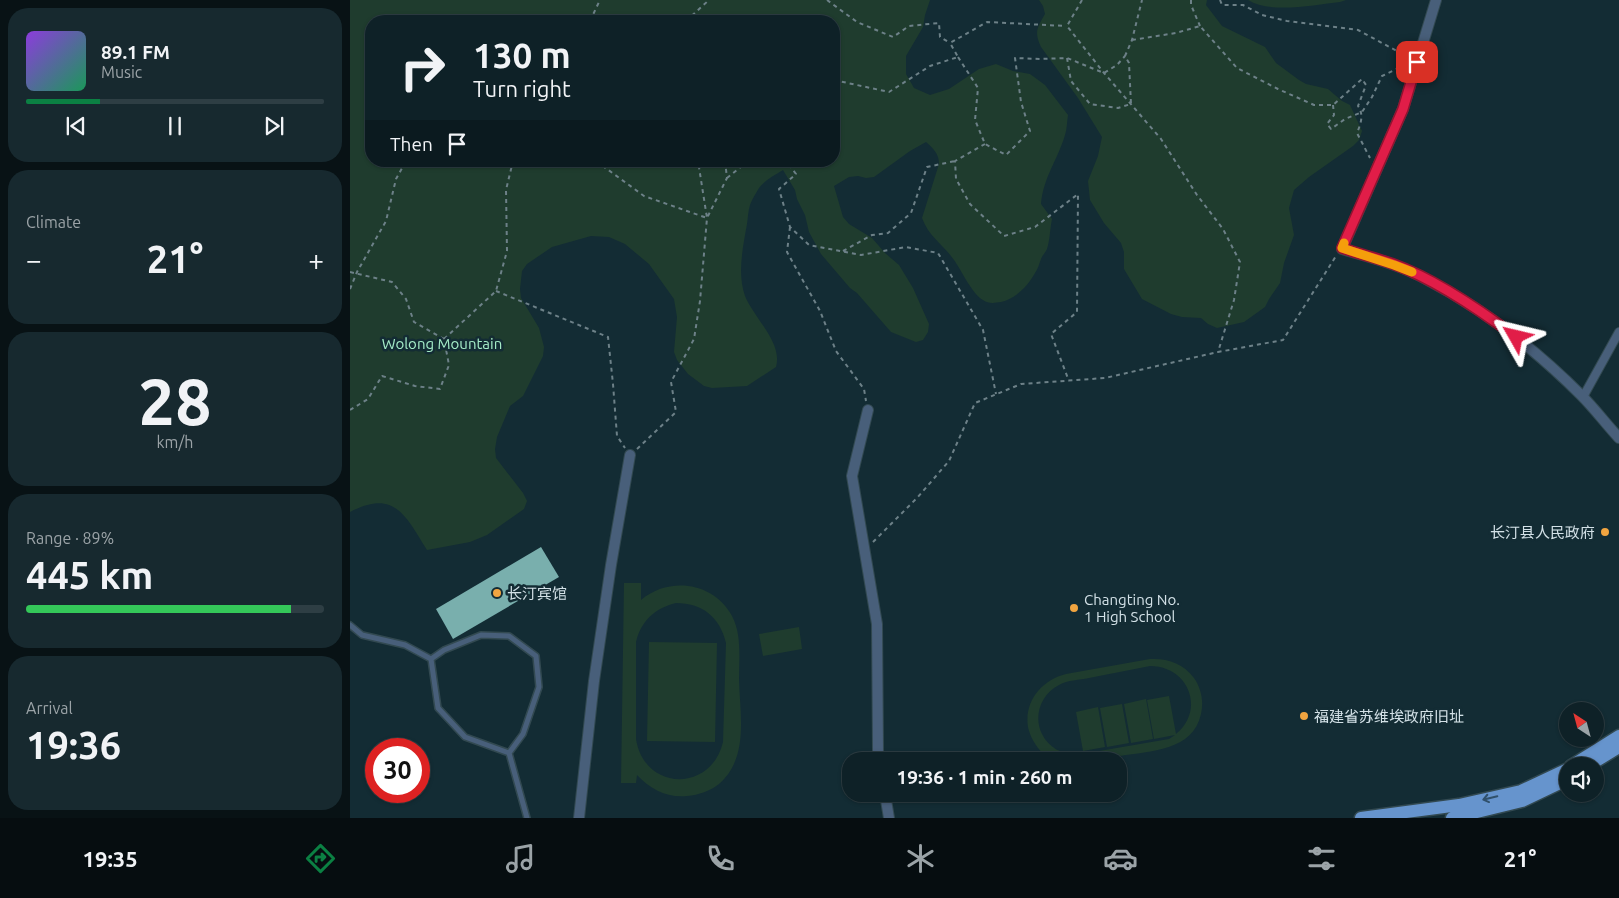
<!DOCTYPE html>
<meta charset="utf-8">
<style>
:root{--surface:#0e2127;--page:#17292f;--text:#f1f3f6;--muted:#9ba3a7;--line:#2e3e44;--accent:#0b8043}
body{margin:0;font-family:Ubuntu,"Noto Sans SC",sans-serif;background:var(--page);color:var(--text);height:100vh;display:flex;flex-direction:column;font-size:19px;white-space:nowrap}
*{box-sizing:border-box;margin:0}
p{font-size:16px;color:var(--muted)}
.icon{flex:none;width:28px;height:28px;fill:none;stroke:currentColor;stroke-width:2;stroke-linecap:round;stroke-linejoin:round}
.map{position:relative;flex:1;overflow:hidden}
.sheet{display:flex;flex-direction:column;gap:8px;padding:8px;background:#081215;width:350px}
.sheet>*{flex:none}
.guide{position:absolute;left:15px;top:15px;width:475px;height:152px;border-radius:20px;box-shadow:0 1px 4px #0004,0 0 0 1px var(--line);background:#0e2127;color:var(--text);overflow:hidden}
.needle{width:32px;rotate:324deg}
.tools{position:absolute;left:1209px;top:702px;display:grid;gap:10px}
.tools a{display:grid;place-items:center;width:45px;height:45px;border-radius:50%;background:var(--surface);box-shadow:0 1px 4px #0004,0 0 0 1px var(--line);font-size:25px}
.speed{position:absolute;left:15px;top:738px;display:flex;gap:10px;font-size:25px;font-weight:700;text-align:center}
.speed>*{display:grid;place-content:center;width:65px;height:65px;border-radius:50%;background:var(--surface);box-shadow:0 1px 4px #0004,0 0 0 1px var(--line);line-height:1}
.speed .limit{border:8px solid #d22;background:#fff;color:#111}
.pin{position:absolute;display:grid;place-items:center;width:42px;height:42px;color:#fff;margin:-21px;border-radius:10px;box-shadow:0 2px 8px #0006}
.me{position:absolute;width:55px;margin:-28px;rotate:307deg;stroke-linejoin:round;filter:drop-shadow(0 0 4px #0008)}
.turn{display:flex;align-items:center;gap:18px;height:105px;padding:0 25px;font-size:22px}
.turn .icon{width:65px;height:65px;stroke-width:2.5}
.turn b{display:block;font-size:35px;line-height:42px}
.then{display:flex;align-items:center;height:48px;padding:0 25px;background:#0003;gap:10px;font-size:19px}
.big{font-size:38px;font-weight:700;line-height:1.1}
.sheet .tile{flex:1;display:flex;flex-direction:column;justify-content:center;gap:8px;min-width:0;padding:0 18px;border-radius:20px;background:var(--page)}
.sheet .dial{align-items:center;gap:0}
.dial b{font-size:65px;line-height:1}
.song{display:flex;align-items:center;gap:15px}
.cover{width:60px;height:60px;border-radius:8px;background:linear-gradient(135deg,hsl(270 70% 55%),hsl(150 70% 35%))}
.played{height:5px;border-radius:2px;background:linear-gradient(90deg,var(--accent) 25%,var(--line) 25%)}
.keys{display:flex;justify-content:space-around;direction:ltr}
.heat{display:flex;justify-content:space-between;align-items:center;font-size:28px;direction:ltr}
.charge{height:8px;border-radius:4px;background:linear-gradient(90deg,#34c759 89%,var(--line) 0)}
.trip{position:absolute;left:492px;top:752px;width:285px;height:50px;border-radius:20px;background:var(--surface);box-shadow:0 1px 4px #0004,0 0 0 1px var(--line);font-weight:700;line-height:50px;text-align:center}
.dock{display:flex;height:80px;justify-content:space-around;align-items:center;background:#060d10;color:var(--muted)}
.dock .icon{width:35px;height:35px}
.dock .current{color:var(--accent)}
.dock b{font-size:22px;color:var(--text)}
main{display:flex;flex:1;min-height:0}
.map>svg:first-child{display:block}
</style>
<main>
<section class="sheet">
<div class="tile">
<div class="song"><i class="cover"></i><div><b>89.1 FM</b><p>Music</p></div></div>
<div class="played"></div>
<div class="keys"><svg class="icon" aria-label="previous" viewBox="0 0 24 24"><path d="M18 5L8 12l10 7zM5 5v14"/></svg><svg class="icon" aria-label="pause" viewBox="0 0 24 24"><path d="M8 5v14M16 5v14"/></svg><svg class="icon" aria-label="next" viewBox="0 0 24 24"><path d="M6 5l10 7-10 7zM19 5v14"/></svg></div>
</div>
<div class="tile"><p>Climate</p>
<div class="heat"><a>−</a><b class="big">21°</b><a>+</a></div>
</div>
<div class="tile dial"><b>28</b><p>km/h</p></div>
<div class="tile"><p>Range · 89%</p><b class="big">445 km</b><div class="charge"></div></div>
<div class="tile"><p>Arrival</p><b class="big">19:36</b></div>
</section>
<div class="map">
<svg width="1269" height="818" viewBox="0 0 1269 818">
<rect width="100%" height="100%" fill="#132c34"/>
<path fill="#1f3c2e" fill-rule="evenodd" d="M0,0H580L575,15L573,27L556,56V74L564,88L580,95L599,89L629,69L646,64L663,71L680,74L695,85L718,115C717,121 717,129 715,135C708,159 693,178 691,204L702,219C700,228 700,240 697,249C695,253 692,256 691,259C689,264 688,269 685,273C678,286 665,299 651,302C644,303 639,304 633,300C622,294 612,271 604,260C593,244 579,237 572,218L589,164C589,154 584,149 576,142L560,151L524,177L516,178L508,176L499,177L484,186L493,217L499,224L522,238L535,253L549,265L563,288L579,324L578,332L573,340L566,342L541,332L507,293L500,288L471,254L459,232L455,215L447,199L445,190L433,170C425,175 415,180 409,188C406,193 402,199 400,205C398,211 398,218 397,224C393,247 387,273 395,296C404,318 433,343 426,367L397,386L362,388L354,386L338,374L327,360L324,352L327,317L324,299L299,264L275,244L259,237L241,236L202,247L177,264L172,271L170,289L171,298L189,328L194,347L193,356L173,396L160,406L147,437L145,449L146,458L173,493L177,501L174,509L137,535L120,542L77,550C56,517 45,488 0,512ZM484,21V161H21V21Z
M689,0H857L856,5L872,26L915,47L926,63L949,80L956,84L978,89L992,101L1000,105L1012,131L1009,140L1003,146L959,177L944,190L939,208L944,235L934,263L930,283L919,299L915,307L894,322L867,328L858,324L851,318L832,317L821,314L792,299L774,269V252L771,243L754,223L740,200L738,181L748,156L752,137L728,98L691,47C684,32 687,28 695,14L693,6Z
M898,0H996L990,2C964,5 920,14 898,0Z
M274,583H291V600C319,576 364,582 382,616C392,635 389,659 389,680C390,715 399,758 369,784C360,791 349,795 337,796C317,798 300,789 287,775L286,783H271ZM326,603C352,603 370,617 376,643L373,742C361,793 294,791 286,739V642C291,621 305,608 326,603Z
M449,627L452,649L413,656L409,634Z
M299,642L367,643L365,742L297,741Z
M800,659C817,658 833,663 844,678C851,688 854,701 851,714C843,751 800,751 770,756C754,759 722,765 706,761C692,757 681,741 678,727C674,701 692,680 716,674ZM800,666C838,666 856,709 826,734L819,696L797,700L804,739L825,735L819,739L726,755C712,754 699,748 692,734C683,716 691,694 709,685C718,680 729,680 739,678C759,674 780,670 800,666Z
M796,699L803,739L781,743L774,704Z
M772,704L779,743L757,747L750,708Z
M748,707L755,747L733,751L726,712Z"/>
<path fill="#79afad" d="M191,547L209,577L103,639L86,609Z"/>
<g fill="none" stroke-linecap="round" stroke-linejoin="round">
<g stroke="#324951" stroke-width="8">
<path id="service" d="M0,625L12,635L55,645L81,659
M131,635L159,636L186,656L189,687L173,734L159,753L115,737L88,708L81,659L94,650Z
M159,753L177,818"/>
</g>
<g stroke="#324951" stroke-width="10">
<path id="pedestrian" d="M1233,397L1269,332"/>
</g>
<g stroke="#324951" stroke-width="12">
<path id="minor" d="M1086,0L1053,109L992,249C1019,257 1048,264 1074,278C1132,308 1185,349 1231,395C1245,409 1256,424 1269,438
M518,410L502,476L527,624L528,752L530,761
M535,794L539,818
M229,818L244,681L261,565L280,455"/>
</g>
<g stroke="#324951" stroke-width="15">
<path id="primary" d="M1221,766L1269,736
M1238,766L1269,747
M1011,818L1109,805L1171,791L1218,769
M1102,818L1172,801L1218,779"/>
</g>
<path stroke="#6d8188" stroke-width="2" stroke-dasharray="4 4" stroke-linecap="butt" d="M477,0L507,22L543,37L559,26L589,23L590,37L600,43
M732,0L717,26L754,73L811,139L847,195L873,229L890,262L884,300L868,352L933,340L986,256
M841,0V5L850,26
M870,0L872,5H893L912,15L937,21L1008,30L1058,57
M240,21L250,0
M336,21L359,0
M782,40L826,33L850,26L887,68L928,89L964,105H983L1012,79L1016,85L1008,106C1014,115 1011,123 1007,133L1020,158
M608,57L628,88L625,120L635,144L656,155L680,131L671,102L665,58L690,59L717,58L754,73L767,65L775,56
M717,58L721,81L740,104L768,108L781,104L779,63L775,56L782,40L792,0
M484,80L539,92L580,66L608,57L600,43L637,22L716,26
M983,105L984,115L977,124L981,129L995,119L1012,112L1022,97L1032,76L1051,67L1055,68
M635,144L605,161L606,179L620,204L654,236L685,227L728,194L727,312L701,334L719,381
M246,161L294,196L357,218L377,178L375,161
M432,161L438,163L446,174L429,189L440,227L459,245L511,255L556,247L588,253L633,330L646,394
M377,178L398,161
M440,227L437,252L470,311L486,351L514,389L516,401
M493,251L522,235L538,233L561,213L577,167L605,161
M0,272L42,282L56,299L64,322L94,339
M0,289L7,272L36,221L46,179L56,161
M146,291L258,337L263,384L267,436L275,448
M0,410L18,399L32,376L65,386L90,389L99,365L94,339L146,291L157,251L156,190L163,161
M287,449L326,412L321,382L344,339L350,301L357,218L348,161
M523,542L567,498L599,461L625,403L671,384L755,378L868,352"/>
<use href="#service" stroke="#485f7a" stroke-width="5"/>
<use href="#pedestrian" stroke="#485f7a" stroke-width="8"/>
<use href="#minor" stroke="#485f7a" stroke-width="10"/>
<use href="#primary" stroke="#6694cd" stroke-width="12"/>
</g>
<defs><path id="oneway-shaft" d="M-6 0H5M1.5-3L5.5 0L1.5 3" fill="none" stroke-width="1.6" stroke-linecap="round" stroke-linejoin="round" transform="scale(1.25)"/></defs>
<use stroke="#30506a" href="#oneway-shaft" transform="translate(1140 798) rotate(167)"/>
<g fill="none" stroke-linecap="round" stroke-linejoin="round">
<g stroke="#92132f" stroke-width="12">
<path id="route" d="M1067,62L1053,109L992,248C1009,254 1026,258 1043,264C1085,279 1130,310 1166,337"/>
</g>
<use href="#route" stroke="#e11d48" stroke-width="9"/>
<path stroke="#f59e0b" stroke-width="9" d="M994,243L992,248L1044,265L1062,272"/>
</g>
<g fill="#f1a540" stroke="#132c34" stroke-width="2">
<circle cx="1255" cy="532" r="5"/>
<circle cx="147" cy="593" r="5"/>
<circle cx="724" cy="608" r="5"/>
<circle cx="954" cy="716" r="5"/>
</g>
<g text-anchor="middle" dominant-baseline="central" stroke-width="5" stroke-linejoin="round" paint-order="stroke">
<g font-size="15" fill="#a5ecc8" stroke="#132c34">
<text x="92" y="343">Wolong Mountain</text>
</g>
<g font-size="15" fill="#d3e1e7" stroke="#132c34" text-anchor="start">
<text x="1245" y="532" text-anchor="end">长汀县人民政府</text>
<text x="157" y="593">长汀宾馆</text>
<text x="734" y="599">Changting No.<tspan x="734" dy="17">1 High School</tspan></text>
<text x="964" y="716">福建省苏维埃政府旧址</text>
</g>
</g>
</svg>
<div class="tools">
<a><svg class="needle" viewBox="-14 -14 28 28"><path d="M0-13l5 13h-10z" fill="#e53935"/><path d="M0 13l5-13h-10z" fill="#9ba3a7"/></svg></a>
<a><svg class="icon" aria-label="sound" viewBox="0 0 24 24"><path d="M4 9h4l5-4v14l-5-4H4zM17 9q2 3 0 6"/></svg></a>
</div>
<div class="speed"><div class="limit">30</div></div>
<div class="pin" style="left:1067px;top:62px;background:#d93025"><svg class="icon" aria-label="arrive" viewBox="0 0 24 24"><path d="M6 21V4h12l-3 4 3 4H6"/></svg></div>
<svg class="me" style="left:1166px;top:337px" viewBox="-20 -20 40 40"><path d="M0-17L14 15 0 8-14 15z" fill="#e11d48" stroke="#fff" stroke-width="4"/></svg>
<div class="trip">19:36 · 1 min · 260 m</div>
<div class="guide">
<div class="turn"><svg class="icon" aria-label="right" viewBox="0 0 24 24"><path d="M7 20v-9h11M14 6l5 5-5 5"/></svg><div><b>130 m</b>Turn right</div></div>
<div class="then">Then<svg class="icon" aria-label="arrive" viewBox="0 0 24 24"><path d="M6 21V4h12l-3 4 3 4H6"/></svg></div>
</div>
</div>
</main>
<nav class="dock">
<b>19:35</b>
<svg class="icon current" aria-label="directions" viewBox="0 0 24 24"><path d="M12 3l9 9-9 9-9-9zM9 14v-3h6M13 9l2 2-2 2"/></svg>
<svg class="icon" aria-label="music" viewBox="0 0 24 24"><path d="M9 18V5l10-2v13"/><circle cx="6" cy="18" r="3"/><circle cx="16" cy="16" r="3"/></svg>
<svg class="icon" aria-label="phone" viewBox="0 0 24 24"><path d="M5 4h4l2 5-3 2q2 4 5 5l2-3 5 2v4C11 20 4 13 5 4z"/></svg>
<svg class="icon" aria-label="climate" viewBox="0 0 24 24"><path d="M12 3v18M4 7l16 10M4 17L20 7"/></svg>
<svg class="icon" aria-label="car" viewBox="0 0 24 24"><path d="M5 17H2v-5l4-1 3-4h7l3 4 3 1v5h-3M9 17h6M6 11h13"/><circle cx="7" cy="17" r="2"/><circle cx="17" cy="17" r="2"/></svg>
<svg class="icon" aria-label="filters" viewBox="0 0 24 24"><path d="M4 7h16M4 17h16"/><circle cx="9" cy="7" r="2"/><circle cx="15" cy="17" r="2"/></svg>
<b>21°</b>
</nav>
